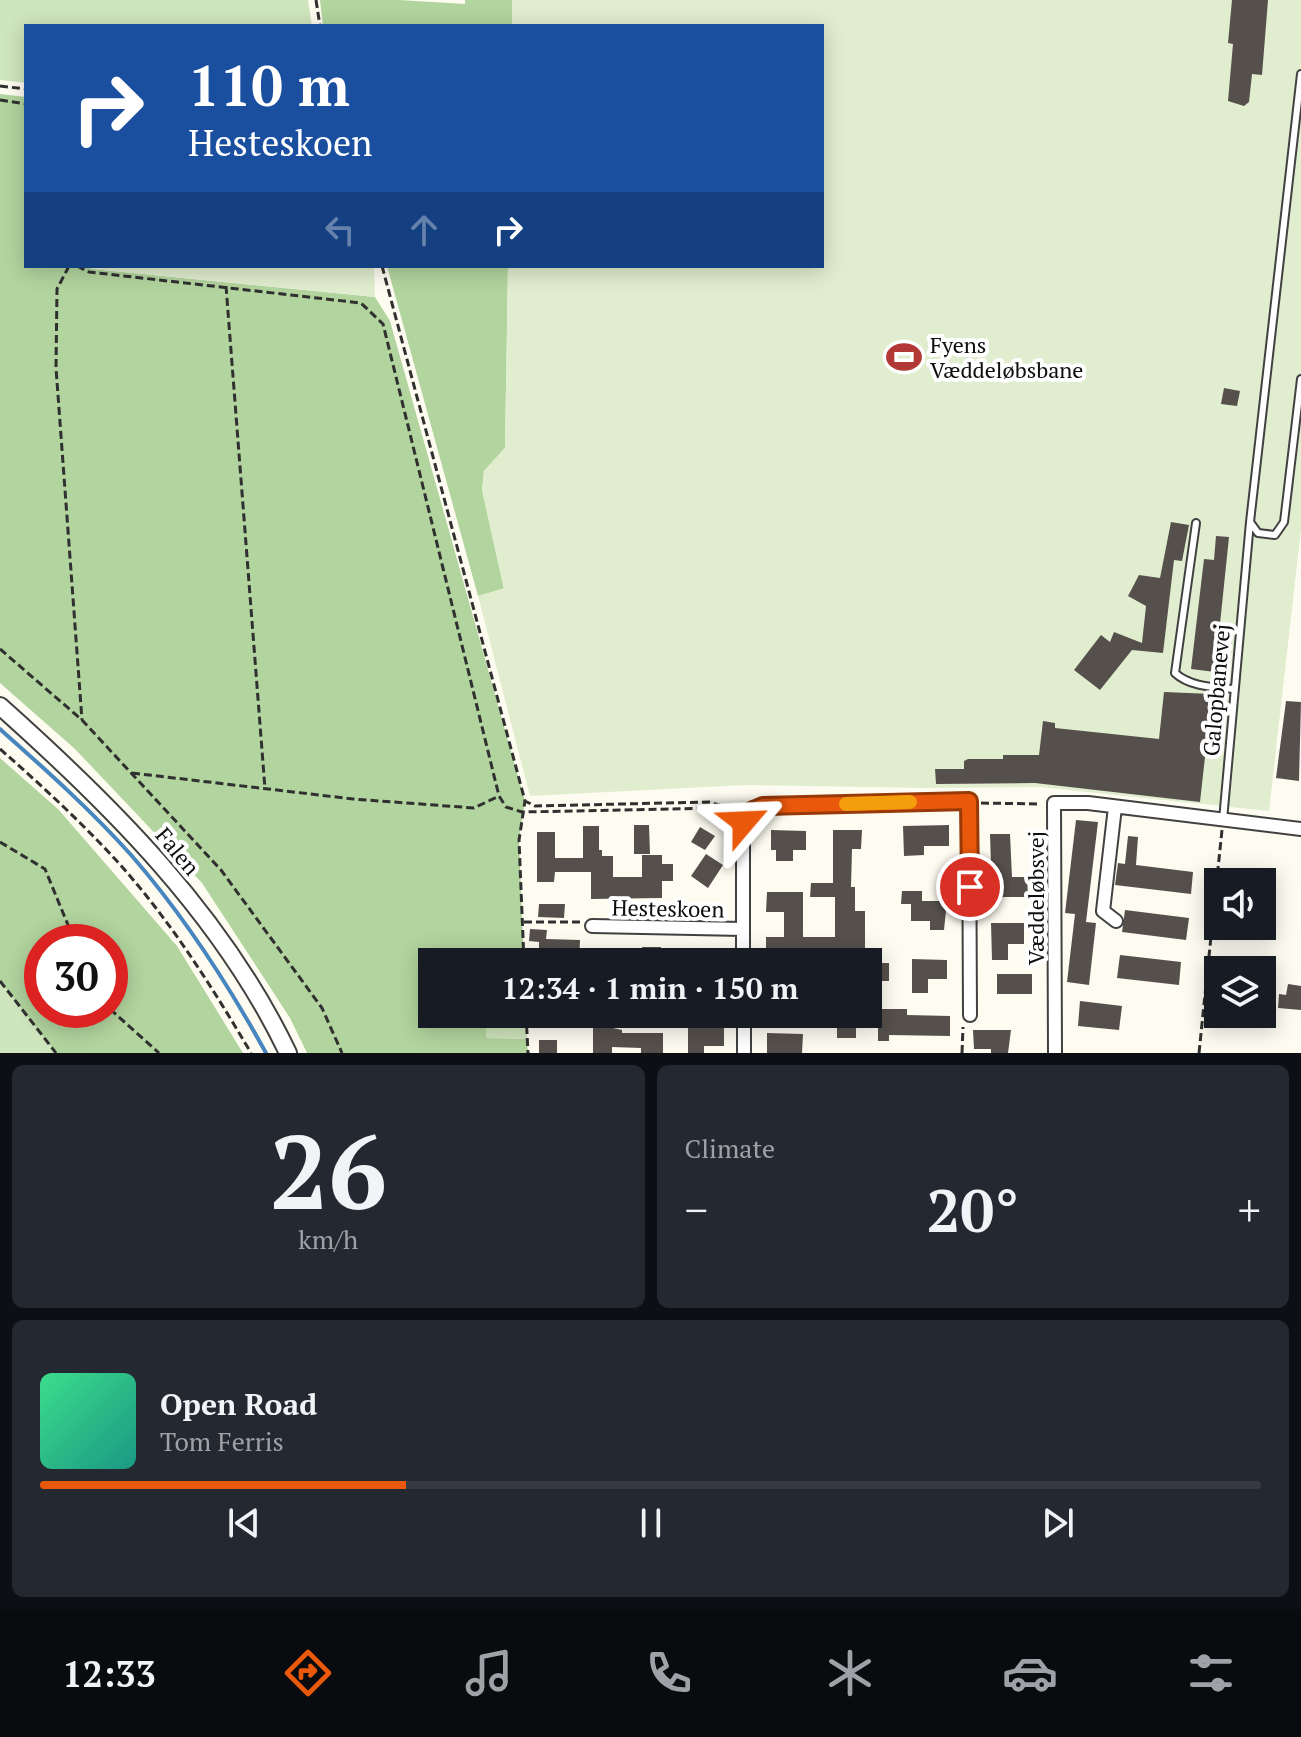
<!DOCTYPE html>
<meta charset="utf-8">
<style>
:root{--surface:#171b24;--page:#242831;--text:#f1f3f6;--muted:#9ea1a6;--line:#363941;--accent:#ea580c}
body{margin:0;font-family:"PT Serif",serif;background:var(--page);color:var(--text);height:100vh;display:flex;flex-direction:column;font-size:30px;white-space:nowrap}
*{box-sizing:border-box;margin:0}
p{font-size:26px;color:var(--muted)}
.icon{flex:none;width:44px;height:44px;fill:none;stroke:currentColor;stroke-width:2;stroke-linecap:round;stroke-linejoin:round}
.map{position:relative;height:1053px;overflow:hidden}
.panel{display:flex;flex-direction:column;gap:12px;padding:12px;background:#0d0f14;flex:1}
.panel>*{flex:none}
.guide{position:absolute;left:24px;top:24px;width:800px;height:244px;border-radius:0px;box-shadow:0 4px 20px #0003;background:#1a4fa0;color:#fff;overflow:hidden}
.tools{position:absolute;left:1204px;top:868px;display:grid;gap:16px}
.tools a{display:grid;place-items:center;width:72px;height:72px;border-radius:0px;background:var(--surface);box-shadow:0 4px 20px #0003;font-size:40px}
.speed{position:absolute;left:24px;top:924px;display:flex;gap:16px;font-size:40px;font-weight:700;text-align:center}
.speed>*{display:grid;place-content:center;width:104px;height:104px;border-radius:50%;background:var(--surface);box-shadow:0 4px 20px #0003;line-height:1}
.speed .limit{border:12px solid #d22;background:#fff;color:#111}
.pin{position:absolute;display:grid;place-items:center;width:68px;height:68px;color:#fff;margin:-34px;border:4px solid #fff;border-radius:50%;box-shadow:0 2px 8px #0007}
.me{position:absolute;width:88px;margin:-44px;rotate:64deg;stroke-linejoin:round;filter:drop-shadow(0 0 6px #0008)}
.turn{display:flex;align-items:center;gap:28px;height:168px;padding:0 32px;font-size:36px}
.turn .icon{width:104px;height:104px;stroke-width:2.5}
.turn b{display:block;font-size:56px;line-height:68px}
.lanes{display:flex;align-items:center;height:76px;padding:0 32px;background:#0003;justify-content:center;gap:40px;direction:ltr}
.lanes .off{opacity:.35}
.big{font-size:60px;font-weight:700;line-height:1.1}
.panel .tile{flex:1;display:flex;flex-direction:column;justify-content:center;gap:12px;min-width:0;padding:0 28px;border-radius:12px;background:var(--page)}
.panel .dial{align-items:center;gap:0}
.dial b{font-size:104px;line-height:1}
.song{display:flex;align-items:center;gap:24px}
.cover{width:96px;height:96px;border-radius:12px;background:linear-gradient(135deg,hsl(150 70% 55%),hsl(170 70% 35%))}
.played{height:8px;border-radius:4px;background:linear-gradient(90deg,var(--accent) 30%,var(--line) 30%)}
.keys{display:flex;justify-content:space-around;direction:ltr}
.heat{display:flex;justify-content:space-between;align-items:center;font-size:44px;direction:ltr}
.panel .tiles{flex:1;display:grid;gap:12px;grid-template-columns:1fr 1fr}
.tile:last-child{grid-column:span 2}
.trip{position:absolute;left:418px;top:948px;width:464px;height:80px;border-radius:0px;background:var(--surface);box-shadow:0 4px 20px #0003;font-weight:700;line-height:80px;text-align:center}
.dock{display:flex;height:128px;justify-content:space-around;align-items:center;background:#090b0e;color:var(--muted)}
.dock .icon{width:56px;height:56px}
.dock .current{color:var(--accent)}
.dock b{font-size:36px;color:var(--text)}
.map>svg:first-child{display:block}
</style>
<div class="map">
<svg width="1301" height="1053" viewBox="0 0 1301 1053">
<rect width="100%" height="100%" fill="#fefcf1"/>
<path fill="#cfe5bd" d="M0,0H308L312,26H26V83L0,80Z
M0,981L51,1045L56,1053H0Z
M486,1014H526L527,1039L486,1038Z"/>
<path fill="#b2d49e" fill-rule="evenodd" d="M320,0H399L465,4V0H512V26H323Z
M0,94L26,97V266H86L93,269L375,297L390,321L525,801L519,840L524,962H432V1014H486V1038L527,1039L528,1053H307L290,1018L202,883L75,749L0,683Z
M387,266H508L505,448L484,471L482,490L504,589L478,596Z
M0,758L58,809L177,946L243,1053H56L0,981ZM42,942H110V1010H42Z"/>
<path fill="#e0edce" d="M512,0H1301V529L1269,811L1040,787L927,788L744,785L530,796L478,596L504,588L482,490L484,471L505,448L508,266H822V26H512Z
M86,266H374L375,297L93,269Z"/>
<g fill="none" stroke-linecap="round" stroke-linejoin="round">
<path stroke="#4886c0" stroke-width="4" d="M0,729C46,770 91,810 132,856C184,916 228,984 266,1053"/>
</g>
<path fill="#56504c" d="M1232,0H1268L1262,75L1252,74L1249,102L1244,106L1228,101L1233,44L1228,43Z
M1224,388L1240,391L1237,406L1221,404Z
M1171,522L1189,525L1182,561L1174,560L1163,653L1132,650L1100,690L1074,670L1101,635L1110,642L1114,632L1142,643L1146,606L1128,596L1139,575L1160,578Z
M1216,536L1229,537L1215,672L1191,669L1204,559L1214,560Z
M1164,692L1212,694L1200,802L1035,783L936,784L935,769H964V761L968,759H1003V755H1039L1043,721L1055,723V728L1159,739Z
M1286,701L1301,702L1299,781L1276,778Z
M1076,820L1098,822L1086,922L1096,923L1089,985L1067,982L1075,914L1065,913Z
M634,825H649L650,854H634Z
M949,825V846H924V855L904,856L903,826Z
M583,826H599V850H602V856H613V877H642V855H662V864H673V881H662V898L591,899V872H555L554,882H537V832H555V858H583Z
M700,827L715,836L705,850L691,842Z
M771,830L806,831V850H793V861H776V850H771Z
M833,830H862L861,849H852L851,887H855V911H865V950L872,949V962H837V957L766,958V937H784V912H766L767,892H803V937H835V897H810L811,883H833Z
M990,834H1010L1012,877H1027L1028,897H992Z
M1128,836L1138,837L1136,865L1193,872L1191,894L1115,885L1118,863L1125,864Z
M706,854L723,865L708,888L691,876Z
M902,891H922V901H947L944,930H930V921H911V904H901Z
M539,904H565L564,918L538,917Z
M1125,910L1189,918L1186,940L1122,932Z
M991,923H1024V944H1008V960H992Z
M530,929L547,930L546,939L580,940L579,962L539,958V942L529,941Z
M642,947H661V962H642Z
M1120,955L1181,962L1179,985L1117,978Z
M912,959L947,960V979H928V993H912Z
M869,963H889V981H869Z
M997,974H1032V994H997Z
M1288,984L1301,986V1010L1278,1008L1279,994L1286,995Z
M1080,1001L1122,1006L1119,1030L1078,1026Z
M868,1009H907V1015L950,1016V1036L889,1035V1041H878V1028H856V1038H837V1014H868Z
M688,1027H724V1046H704V1053H688Z
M593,1028H613L622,1030V1033H663V1053H641V1048L612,1047V1053H593Z
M973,1030H1011L1008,1053H991V1049H974Z
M767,1033L803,1034L802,1053H767Z
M539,1040H557V1053H539Z"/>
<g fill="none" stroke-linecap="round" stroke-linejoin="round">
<g stroke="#414141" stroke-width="10">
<path id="service" d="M1301,74L1250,522L1258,533L1275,535L1284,522L1301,379
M1196,523L1175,673C1190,687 1214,687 1234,689
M1223,820L1250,522"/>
</g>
<g stroke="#414141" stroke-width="16">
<path id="minor" d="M1115,807L1103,911L1116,921
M592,926L743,929
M743,962V832L747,813L753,808L969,801L970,1015
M744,1014V1053
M1055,1053L1054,803H1088L1301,829"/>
</g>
<g stroke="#414141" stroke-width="20">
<path id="tertiary" d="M0,706C112,806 222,915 288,1053"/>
</g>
<path stroke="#303030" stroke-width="3" stroke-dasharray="8 4" stroke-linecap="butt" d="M316,0L320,26
M0,86L26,89
M0,100L26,104
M69,266L57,289L56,368L82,720
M77,266L89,272L361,303L383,324L499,796L506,807L522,812L720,808L735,811
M382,266L525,801L535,806L709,802L730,808
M226,286L265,789
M0,649L82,720L221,870L322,1008L342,1053
M0,749C40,784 79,820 115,859C168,917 211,985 251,1053
M132,773L353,799L474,808L499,796
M981,803L1041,804
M0,842L45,869L75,942
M524,922H580
M524,962L519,840L525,801
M0,981L56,1053
M110,1009L159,1053
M526,1014L528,1053
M962,1053L963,1027
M1199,1053L1222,830"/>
<use href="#service" stroke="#fff" stroke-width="6"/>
<use href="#minor" stroke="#fff" stroke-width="12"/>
<use href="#tertiary" stroke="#fff" stroke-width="16"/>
</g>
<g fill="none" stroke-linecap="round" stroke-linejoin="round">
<g stroke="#983908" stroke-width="20">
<path id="route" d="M744,822L747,813L763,806L969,801L970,887"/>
</g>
<use href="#route" stroke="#ea580c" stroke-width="14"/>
<path stroke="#f59e0b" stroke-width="14" d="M846,804L910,802"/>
</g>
<defs>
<g id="stadium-bare" transform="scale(2.76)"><path d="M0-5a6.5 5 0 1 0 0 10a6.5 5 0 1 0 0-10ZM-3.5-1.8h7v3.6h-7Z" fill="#b13834" stroke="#fff" stroke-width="2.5" paint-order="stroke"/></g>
</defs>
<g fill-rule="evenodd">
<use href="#stadium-bare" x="904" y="357"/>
</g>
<g text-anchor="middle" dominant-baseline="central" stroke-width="8" stroke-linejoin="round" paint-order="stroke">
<g font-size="22" fill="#0e0e0e" stroke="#fff" text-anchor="start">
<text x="930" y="344">Fyens<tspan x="930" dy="25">Væddeløbsbane</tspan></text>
</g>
<g font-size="22" fill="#0e0e0e" stroke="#fff">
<text transform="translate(1216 690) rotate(-85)">Galopbanevej</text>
<text transform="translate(178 851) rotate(50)">Falen</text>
<text transform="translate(1035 898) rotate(-90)">Væddeløbsvej</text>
<text transform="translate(668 908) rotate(1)">Hesteskoen</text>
</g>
</g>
</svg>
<div class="tools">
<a><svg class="icon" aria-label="sound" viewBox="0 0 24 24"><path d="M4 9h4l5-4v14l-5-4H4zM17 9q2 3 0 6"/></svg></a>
<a><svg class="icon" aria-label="layers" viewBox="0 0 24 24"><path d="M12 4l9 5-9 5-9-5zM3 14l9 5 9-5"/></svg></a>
</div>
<div class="speed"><div class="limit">30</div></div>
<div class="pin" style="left:970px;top:887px;background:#d93025"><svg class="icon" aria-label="arrive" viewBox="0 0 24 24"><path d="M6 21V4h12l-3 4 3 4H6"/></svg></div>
<svg class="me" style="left:744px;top:822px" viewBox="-20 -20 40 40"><path d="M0-17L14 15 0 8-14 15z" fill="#ea580c" stroke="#fff" stroke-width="4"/></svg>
<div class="trip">12:34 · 1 min · 150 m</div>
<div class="guide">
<div class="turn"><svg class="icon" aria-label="right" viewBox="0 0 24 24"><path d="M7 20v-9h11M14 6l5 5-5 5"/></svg><div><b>110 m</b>Hesteskoen</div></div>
<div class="lanes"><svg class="icon off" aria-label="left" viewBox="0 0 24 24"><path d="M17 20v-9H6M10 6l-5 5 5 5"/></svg><svg class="icon off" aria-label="ahead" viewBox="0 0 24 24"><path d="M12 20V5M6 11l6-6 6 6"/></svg><svg class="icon" aria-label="right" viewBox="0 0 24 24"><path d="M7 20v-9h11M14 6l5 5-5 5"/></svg></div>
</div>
</div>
<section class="panel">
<div class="tiles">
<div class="tile dial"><b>26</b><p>km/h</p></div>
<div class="tile"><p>Climate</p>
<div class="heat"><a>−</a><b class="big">20°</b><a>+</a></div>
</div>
<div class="tile">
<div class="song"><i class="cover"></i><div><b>Open Road</b><p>Tom Ferris</p></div></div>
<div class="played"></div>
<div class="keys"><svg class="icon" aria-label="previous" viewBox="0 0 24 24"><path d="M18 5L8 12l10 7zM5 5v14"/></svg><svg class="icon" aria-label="pause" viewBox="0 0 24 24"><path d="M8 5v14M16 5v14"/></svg><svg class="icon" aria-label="next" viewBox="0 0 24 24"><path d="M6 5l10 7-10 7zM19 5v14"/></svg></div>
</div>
</div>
</section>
<nav class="dock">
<b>12:33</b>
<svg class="icon current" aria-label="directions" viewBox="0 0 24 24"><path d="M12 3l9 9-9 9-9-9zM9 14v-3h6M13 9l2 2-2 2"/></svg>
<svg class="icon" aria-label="music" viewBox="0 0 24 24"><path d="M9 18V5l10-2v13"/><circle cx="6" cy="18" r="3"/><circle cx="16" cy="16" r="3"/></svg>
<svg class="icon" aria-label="phone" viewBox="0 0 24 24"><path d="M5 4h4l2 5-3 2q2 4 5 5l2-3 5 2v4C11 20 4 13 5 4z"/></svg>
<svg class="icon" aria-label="climate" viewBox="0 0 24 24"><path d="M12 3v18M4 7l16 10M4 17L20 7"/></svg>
<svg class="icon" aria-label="car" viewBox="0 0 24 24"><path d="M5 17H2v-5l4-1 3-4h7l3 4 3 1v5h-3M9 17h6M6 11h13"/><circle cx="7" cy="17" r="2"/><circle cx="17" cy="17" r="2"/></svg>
<svg class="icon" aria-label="filters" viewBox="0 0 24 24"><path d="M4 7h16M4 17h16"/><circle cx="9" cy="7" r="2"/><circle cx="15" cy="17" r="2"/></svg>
</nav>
